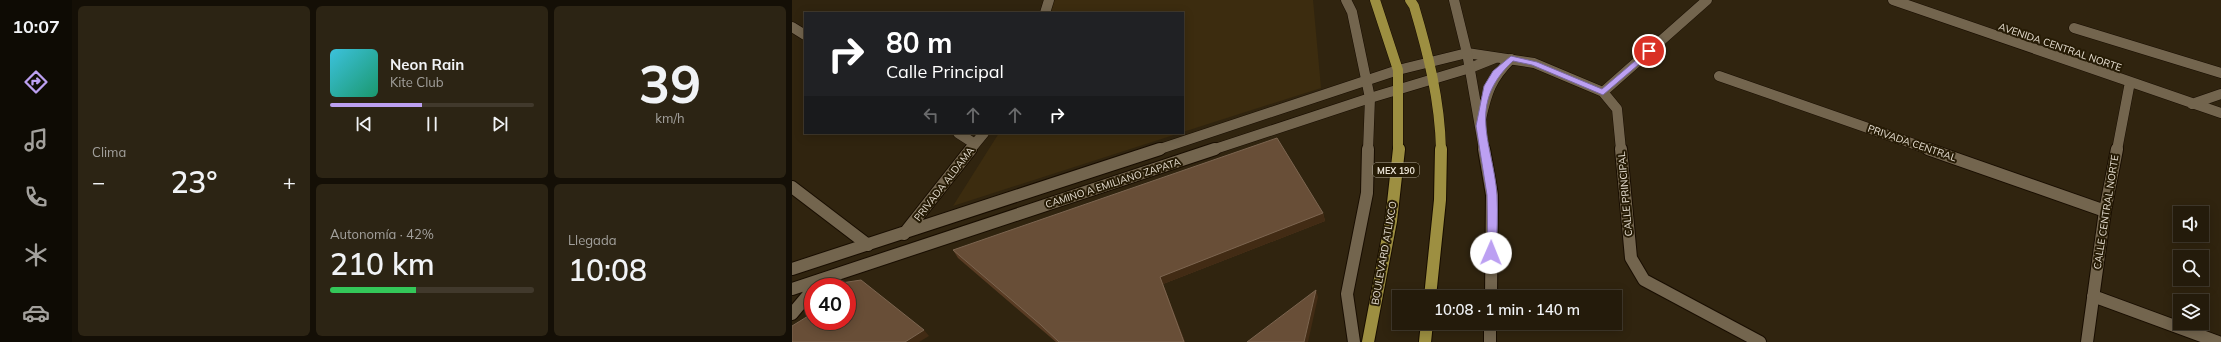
<!DOCTYPE html>
<html lang="es">
<meta charset="utf-8">
<style>
:root{--surface:#241b0b;--page:#2c2414;--text:#f1f3f6;--muted:#a3a19d;--line:#41392c;--accent:#bca0f2}
body{margin:0;font-family:Mulish,sans-serif;background:var(--page);color:var(--text);height:100vh;display:flex;flex-direction:column;font-size:15px;white-space:nowrap}
*{box-sizing:border-box;margin:0}
p{font-size:13px;color:var(--muted)}
.icon{flex:none;width:22px;height:22px;fill:none;stroke:currentColor;stroke-width:2;stroke-linecap:round;stroke-linejoin:round}
.map{position:relative;flex:1;overflow:hidden}
.sheet{display:flex;flex-direction:column;gap:6px;padding:6px;background:#140f06;width:720px}
.sheet>*{flex:none}
.guide{position:absolute;left:12px;top:12px;width:380px;height:122px;border-radius:0px;box-shadow:0 2px 10px #0003,0 0 0 1px var(--line);background:#202124;color:#fff;overflow:hidden}
.buttons{position:absolute;left:1381px;top:206px;display:grid;gap:8px}
.buttons a{display:grid;place-items:center;width:36px;height:36px;border-radius:0px;background:var(--surface);box-shadow:0 2px 10px #0003,0 0 0 1px var(--line);font-size:20px}
.speed{position:absolute;left:12px;top:278px;display:flex;gap:8px;font-size:20px;font-weight:700;text-align:center}
.speed>*{display:grid;place-content:center;width:52px;height:52px;border-radius:50%;background:var(--surface);box-shadow:0 2px 10px #0003,0 0 0 1px var(--line);line-height:1}
.speed .limit{border:6px solid #d22;background:#fff;color:#111}
.pin{position:absolute;display:grid;place-items:center;width:34px;height:34px;color:#fff;margin:-17px;border:2px solid #fff;border-radius:50%;box-shadow:0 1px 4px #0007}
.me{position:absolute;width:44px;margin:-22px;rotate:1deg;stroke-linejoin:round;filter:drop-shadow(0 0 3px #0008)}
.turn{display:flex;align-items:center;gap:14px;height:84px;padding:0 16px;font-size:18px}
.turn .icon{width:52px;height:52px;stroke-width:2.5}
.turn b{display:block;font-size:28px;line-height:34px}
.lanes{display:flex;align-items:center;height:38px;padding:0 16px;background:#0003;justify-content:center;gap:20px;direction:ltr}
.lanes .off{opacity:.35}
.big{font-size:30px;font-weight:600;line-height:1.1}
.sheet .widget{flex:1;display:flex;flex-direction:column;justify-content:center;gap:6px;min-width:0;padding:0 14px;border-radius:6px;background:var(--page)}
.sheet .dial{align-items:center;gap:0}
.dial b{font-size:52px;line-height:1}
.song{display:flex;align-items:center;gap:12px}
.cover{width:48px;height:48px;border-radius:6px;background:linear-gradient(135deg,hsl(190 70% 55%),hsl(160 70% 35%))}
.played{height:4px;border-radius:2px;background:linear-gradient(90deg,var(--accent) 45%,var(--line) 45%)}
.keys{display:flex;justify-content:space-around;direction:ltr}
.heat{display:flex;justify-content:space-between;align-items:center;font-size:22px;direction:ltr}
.charge{height:6px;border-radius:3px;background:linear-gradient(90deg,#34c759 42%,var(--line) 0)}
.sheet .tiles{flex:1;display:grid;gap:6px;grid-template-columns:repeat(3,1fr)}
.widget:first-child{grid-row:span 2}
.trip{position:absolute;left:600px;top:290px;width:230px;height:40px;border-radius:0px;background:var(--surface);box-shadow:0 2px 10px #0003,0 0 0 1px var(--line);font-weight:600;line-height:40px;text-align:center}
main{display:flex;flex:1;min-height:0}
.menu{display:flex;flex-direction:column;width:72px;justify-content:space-around;align-items:center;background:#0e0b04;color:var(--muted)}
.menu .icon{width:28px;height:28px}
.menu .selected{color:var(--accent)}
.menu b{font-size:18px;color:var(--text)}
.map>svg:first-child{display:block}
</style>
<main>
<nav class="menu">
<b>10:07</b>
<svg class="icon selected" aria-label="directions" viewBox="0 0 24 24"><path d="M12 3l9 9-9 9-9-9zM9 14v-3h6M13 9l2 2-2 2"/></svg>
<svg class="icon" aria-label="music" viewBox="0 0 24 24"><path d="M9 18V5l10-2v13"/><circle cx="6" cy="18" r="3"/><circle cx="16" cy="16" r="3"/></svg>
<svg class="icon" aria-label="phone" viewBox="0 0 24 24"><path d="M5 4h4l2 5-3 2q2 4 5 5l2-3 5 2v4C11 20 4 13 5 4z"/></svg>
<svg class="icon" aria-label="climate" viewBox="0 0 24 24"><path d="M12 3v18M4 7l16 10M4 17L20 7"/></svg>
<svg class="icon" aria-label="car" viewBox="0 0 24 24"><path d="M5 17H2v-5l4-1 3-4h7l3 4 3 1v5h-3M9 17h6M6 11h13"/><circle cx="7" cy="17" r="2"/><circle cx="17" cy="17" r="2"/></svg>
</nav>
<section class="sheet">
<div class="tiles">
<div class="widget"><p>Clima</p>
<div class="heat"><a>−</a><b class="big">23°</b><a>+</a></div>
</div>
<div class="widget">
<div class="song"><i class="cover"></i><div><b>Neon Rain</b><p>Kite Club</p></div></div>
<div class="played"></div>
<div class="keys"><svg class="icon" aria-label="previous" viewBox="0 0 24 24"><path d="M18 5L8 12l10 7zM5 5v14"/></svg><svg class="icon" aria-label="pause" viewBox="0 0 24 24"><path d="M8 5v14M16 5v14"/></svg><svg class="icon" aria-label="next" viewBox="0 0 24 24"><path d="M6 5l10 7-10 7zM19 5v14"/></svg></div>
</div>
<div class="widget dial"><b>39</b><p>km/h</p></div>
<div class="widget"><p>Autonomía · 42%</p><b class="big">210 km</b><div class="charge"></div></div>
<div class="widget"><p>Llegada</p><b class="big">10:08</b></div>
</div>
</section>
<div class="map">
<svg width="1429" height="342" viewBox="0 0 1429 342">
<rect width="100%" height="100%" fill="#30240f"/>
<path fill="#3c2c0f" d="M251,0H521L529,88L391,132V13H249Z
M207,133H388L161,206Z"/>
<g fill="none" stroke-linecap="round" stroke-linejoin="round">
<g stroke="#180d00" stroke-width="11">
<path id="service" d="M1282,28L1429,73"/>
</g>
<g stroke="#180d00" stroke-width="11">
<path id="minor-far1" d="M1101,0L1429,113
M253,13L257,0
M0,27L13,35
M927,76L1139,150
M811,92L915,0
M1400,104L1429,94
M166,133L183,144
M178,150L192,133
M365,150L606,70L675,53L742,63L811,92L825,109L829,150
M420,150L578,98L678,68L703,58
M1325,150L1338,82"/>
</g>
<g stroke="#180d00" stroke-width="14">
<path id="minor" d="M829,149L839,258L852,280L968,342
M1136,149L1313,211
M0,187L76,245
M112,234L179,149
M0,269L368,149
M0,289L423,149
M1301,296L1426,342
M0,314L21,289
M1295,342L1313,211L1325,149"/>
</g>
<g stroke="#180d00" stroke-width="11">
<path id="tertiary-far1" d="M554,0L560,12L578,98L576,150
M662,0L675,53L692,150
M689,119C695,92 699,79 719,59"/>
</g>
<g stroke="#180d00" stroke-width="14">
<path id="tertiary" d="M692,149L700,195L699,297
M698,323V342
M562,342L555,294L575,193L576,149"/>
</g>
<g stroke="#180d00" stroke-width="11">
<path id="primary-far1" d="M583,0L606,70V150
M618,0L622,6C636,53 648,100 649,150"/>
</g>
<g stroke="#180d00" stroke-width="14">
<path id="primary" d="M638,297L648,200L649,149
M576,342L599,221L607,149
M633,342L635,323"/>
</g>
<use href="#service" stroke="#73654e" stroke-width="10"/>
<use href="#minor-far1" stroke="#73654e" stroke-width="10"/>
<use href="#minor" stroke="#73654e" stroke-width="12"/>
<use href="#tertiary-far1" stroke="#73654e" stroke-width="10"/>
<use href="#tertiary" stroke="#73654e" stroke-width="12"/>
<use href="#primary-far1" stroke="#9d8f41" stroke-width="10"/>
<use href="#primary" stroke="#9d8f41" stroke-width="12"/>
</g>
<path fill="#593c24" d="M531,213L533,221L371,284L393,342H264L166,258L161,250Z"/>
<path fill="#422b14" d="M531,213L533,221L371,284L393,342H392L368,277Z
M524,290L526,297L516,342H512Z
M132,330L137,336L127,342H113Z"/>
<path fill="#684e37" stroke="#7c6550" d="M485,138L531,213L368,277L392,342H267L249,325L161,250Z
M69,280L132,330L113,342H1L0,341V326L21,313V321H55V287H35L36,285Z
M524,290L512,342H455Z"/>
<path fill="#bca0f2" stroke="#7a689d" d="M857,49L861,51L860,53L811,95L740,65L721,61C674,105 701,143 705,195C706,214 705,234 704,253L699,257L696,256L695,195L684,126L692,86L701,71L719,56L745,62L810,89Z"/>
<g text-anchor="middle" dominant-baseline="central" stroke-width="4" stroke-linejoin="round" paint-order="stroke">
<rect fill="#261b05" stroke="#aea696" stroke-width="1" x="581" y="163" width="46" height="14" rx="3"/>
<g font-size="9" font-weight="bold" fill="#e9e1d4">
<text x="604" y="170">MEX 190</text>
</g>
<g font-size="10" fill="#e9e1d4" stroke="#261b05">
<text transform="translate(1268 47) rotate(19)">AVENIDA CENTRAL NORTE</text>
<text transform="translate(1120 143) rotate(19)">PRIVADA CENTRAL</text>
<text transform="translate(321 183) rotate(-18)">CAMINO A EMILIANO ZAPATA</text>
<text transform="translate(152 184) rotate(-52)">PRIVADA ALDAMA</text>
<text transform="translate(833 194) rotate(-95)">CALLE PRINCIPAL</text>
<text transform="translate(1314 212) rotate(-81)">CALLE CENTRAL NORTE</text>
<text transform="translate(592 253) rotate(-80)">BOULEVARD ATLIXCO</text>
</g>
</g>
</svg>
<div class="buttons">
<a><svg class="icon" aria-label="sound" viewBox="0 0 24 24"><path d="M4 9h4l5-4v14l-5-4H4zM17 9q2 3 0 6"/></svg></a>
<a><svg class="icon" aria-label="search" viewBox="0 0 24 24"><circle cx="10" cy="10" r="6"/><path d="M15 15l6 6"/></svg></a>
<a><svg class="icon" aria-label="layers" viewBox="0 0 24 24"><path d="M12 4l9 5-9 5-9-5zM3 14l9 5 9-5"/></svg></a>
</div>
<div class="speed"><div class="limit">40</div></div>
<div class="pin" style="left:857px;top:51px;background:#d93025"><svg class="icon" aria-label="arrive" viewBox="0 0 24 24"><path d="M6 21V4h12l-3 4 3 4H6"/></svg></div>
<svg class="me" style="left:699px;top:253px" viewBox="-20 -20 40 40"><circle r="19" fill="#fff"/><path d="M0-13L10 11 0 6-10 11z" fill="#bca0f2"/></svg>
<div class="trip">10:08 · 1 min · 140 m</div>
<div class="guide">
<div class="turn"><svg class="icon" aria-label="right" viewBox="0 0 24 24"><path d="M7 20v-9h11M14 6l5 5-5 5"/></svg><div><b>80 m</b>Calle Principal</div></div>
<div class="lanes"><svg class="icon off" aria-label="left" viewBox="0 0 24 24"><path d="M17 20v-9H6M10 6l-5 5 5 5"/></svg><svg class="icon off" aria-label="ahead" viewBox="0 0 24 24"><path d="M12 20V5M6 11l6-6 6 6"/></svg><svg class="icon off" aria-label="ahead" viewBox="0 0 24 24"><path d="M12 20V5M6 11l6-6 6 6"/></svg><svg class="icon" aria-label="right" viewBox="0 0 24 24"><path d="M7 20v-9h11M14 6l5 5-5 5"/></svg></div>
</div>
</div>
</main>
